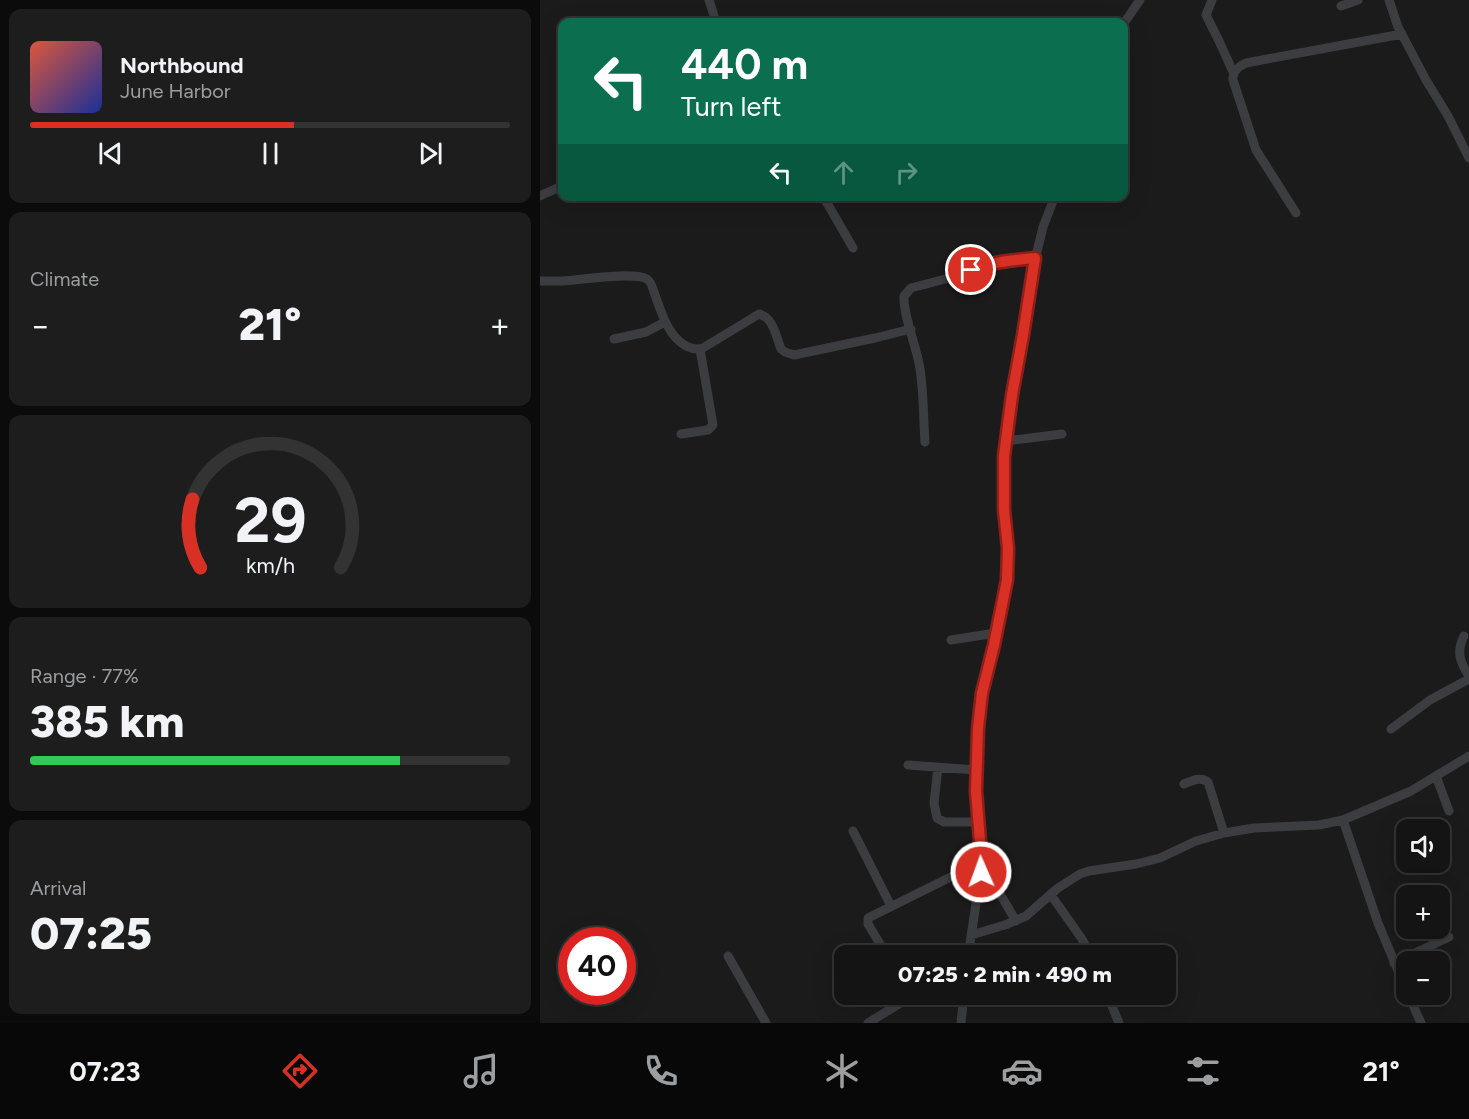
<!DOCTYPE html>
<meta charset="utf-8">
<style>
:root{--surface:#141415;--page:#1d1d1e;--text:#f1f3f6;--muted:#9d9ea0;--line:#333334;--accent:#d93025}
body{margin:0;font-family:Figtree,sans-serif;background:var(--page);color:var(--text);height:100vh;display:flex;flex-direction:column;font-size:22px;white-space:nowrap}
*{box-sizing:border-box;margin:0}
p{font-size:20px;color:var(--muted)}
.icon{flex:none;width:33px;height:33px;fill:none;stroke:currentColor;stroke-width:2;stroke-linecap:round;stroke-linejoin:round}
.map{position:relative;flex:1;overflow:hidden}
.side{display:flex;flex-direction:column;gap:9px;padding:9px;background:#0b0b0c;width:540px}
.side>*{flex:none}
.top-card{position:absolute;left:18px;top:18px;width:570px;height:183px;border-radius:12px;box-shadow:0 6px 24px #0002,0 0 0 2px var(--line);background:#0b6e4f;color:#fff;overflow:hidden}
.controls{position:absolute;left:856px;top:819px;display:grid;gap:12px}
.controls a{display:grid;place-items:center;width:54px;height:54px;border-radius:12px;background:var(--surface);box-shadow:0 6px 24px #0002,0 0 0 2px var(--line);font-size:30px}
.speed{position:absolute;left:18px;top:927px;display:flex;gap:12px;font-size:30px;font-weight:700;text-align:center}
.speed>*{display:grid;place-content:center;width:78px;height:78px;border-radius:50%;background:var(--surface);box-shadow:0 6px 24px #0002,0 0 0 2px var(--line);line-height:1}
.speed .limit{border:9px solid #d22;background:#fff;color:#111}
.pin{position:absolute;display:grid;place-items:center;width:51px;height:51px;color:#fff;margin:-26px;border:3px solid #fff;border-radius:50%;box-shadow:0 2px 6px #0007}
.me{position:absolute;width:66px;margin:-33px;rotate:358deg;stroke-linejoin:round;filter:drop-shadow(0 0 4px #0008)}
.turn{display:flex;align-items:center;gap:21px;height:126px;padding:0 24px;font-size:27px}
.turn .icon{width:78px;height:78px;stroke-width:2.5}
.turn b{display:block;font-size:42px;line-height:51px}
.lanes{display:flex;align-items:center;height:57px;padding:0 24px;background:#0003;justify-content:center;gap:30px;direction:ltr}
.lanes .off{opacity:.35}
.big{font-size:45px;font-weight:800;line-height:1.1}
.side .widget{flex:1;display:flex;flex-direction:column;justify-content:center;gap:9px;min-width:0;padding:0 21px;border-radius:12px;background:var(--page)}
.side .dial{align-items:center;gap:0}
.dial svg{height:156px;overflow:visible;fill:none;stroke:var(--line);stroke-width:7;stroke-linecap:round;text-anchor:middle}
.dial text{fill:var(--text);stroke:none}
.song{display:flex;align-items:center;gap:18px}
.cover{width:72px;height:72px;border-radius:9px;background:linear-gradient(135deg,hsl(10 70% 55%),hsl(230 70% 35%))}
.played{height:6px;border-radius:3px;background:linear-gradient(90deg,var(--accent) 55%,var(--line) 55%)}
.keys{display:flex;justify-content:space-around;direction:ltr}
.heat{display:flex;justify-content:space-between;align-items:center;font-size:33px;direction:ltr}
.charge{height:9px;border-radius:4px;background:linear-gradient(90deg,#34c759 77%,var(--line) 0)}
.trip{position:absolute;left:294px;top:945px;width:342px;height:60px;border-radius:12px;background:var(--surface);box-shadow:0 6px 24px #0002,0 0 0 2px var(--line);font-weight:800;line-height:60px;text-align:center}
.dock{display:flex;height:96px;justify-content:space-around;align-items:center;background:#080808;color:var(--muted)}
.dock .icon{width:42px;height:42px}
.dock .selected{color:var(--accent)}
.dock b{font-size:27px;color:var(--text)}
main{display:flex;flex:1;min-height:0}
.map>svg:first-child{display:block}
</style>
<main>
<section class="side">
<div class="widget">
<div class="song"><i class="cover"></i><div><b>Northbound</b><p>June Harbor</p></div></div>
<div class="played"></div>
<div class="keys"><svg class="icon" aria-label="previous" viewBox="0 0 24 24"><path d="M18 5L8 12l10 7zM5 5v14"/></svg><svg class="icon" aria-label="pause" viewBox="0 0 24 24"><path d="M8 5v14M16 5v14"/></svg><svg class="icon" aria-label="next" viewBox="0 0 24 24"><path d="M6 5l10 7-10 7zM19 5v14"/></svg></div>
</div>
<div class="widget"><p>Climate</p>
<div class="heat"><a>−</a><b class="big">21°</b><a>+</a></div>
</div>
<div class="widget dial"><svg viewBox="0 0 100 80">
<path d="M14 69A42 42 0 1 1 86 69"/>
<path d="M14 69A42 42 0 0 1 10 34" stroke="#d93025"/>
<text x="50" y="56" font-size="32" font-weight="700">29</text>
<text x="50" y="72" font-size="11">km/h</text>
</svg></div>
<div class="widget"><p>Range · 77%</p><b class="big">385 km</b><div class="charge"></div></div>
<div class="widget"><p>Arrival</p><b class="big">07:25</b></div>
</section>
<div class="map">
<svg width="929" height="1023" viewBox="0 0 929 1023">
<rect width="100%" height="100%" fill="#1b1b1c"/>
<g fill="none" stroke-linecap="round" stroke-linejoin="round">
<path stroke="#3c3d41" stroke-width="9" d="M169,0L176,22
M672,0L666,15L679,41L694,74
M849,0L858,27L866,42L886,80L908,116L929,158
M801,6L818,0
M584,23L600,0
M0,196L22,186
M283,196L313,248
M756,213L716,150L693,80C692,72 699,66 706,63L862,34
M0,281C8,281 16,281 23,281C40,280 94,271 107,279C112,282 113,290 115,295C122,314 128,336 146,346C152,349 157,350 163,348L219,314C233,317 236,336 241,349L245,352L254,355L335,338L371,329
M74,339L106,332L125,322
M141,434L168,430L173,425L160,349
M466,441L522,434
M385,442C383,416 384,389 379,363C375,343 363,314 364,296L371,288L409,278L447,264L495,258
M924,636C916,652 920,662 929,676
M411,640L456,633
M851,729L890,700L929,679
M368,765L436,770
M398,767L394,803L397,818L404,822H438
M896,776L909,811
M644,784C651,781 661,776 668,782L684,833
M803,820L838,923L867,992
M313,831L351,906
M511,895L542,939L551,956
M431,935L465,925L486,916L518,888L540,874L549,871L596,864L620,858L656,841L684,833L714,828L779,825L803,820L871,791L929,756
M343,949L328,924V918L441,862L476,921
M188,956L226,1023
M428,956L441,871V854L436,791L438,728L442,692L465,593L468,565L463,488L464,456L492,272L503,227L515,196
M854,963L909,937
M567,994L579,1023
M868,994L881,1023
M328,1023L375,994
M421,1023L424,994"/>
</g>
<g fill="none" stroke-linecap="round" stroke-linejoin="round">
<g stroke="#8d1f18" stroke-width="15">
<path id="route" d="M431,270C452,262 473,260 495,258L483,335L472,395L464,456V510L468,548L467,580L454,645L442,693L438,728L436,791L441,854V872"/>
</g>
<use href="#route" stroke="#d93025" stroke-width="10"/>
</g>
</svg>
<div class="controls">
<a><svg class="icon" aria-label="sound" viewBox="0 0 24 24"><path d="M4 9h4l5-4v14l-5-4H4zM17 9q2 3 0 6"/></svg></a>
<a>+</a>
<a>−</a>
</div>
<div class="speed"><div class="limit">40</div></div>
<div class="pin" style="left:431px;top:270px;background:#d93025"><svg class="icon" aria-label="arrive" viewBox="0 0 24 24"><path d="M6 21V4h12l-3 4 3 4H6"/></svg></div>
<svg class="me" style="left:441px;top:872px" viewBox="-20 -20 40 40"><circle r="17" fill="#d93025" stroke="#fff" stroke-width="3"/><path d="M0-11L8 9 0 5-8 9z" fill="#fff"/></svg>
<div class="trip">07:25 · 2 min · 490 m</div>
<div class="top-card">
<div class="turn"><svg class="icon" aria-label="left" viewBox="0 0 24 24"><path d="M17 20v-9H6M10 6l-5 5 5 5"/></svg><div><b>440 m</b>Turn left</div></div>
<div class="lanes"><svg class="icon" aria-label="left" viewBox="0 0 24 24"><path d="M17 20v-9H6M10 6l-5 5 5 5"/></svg><svg class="icon off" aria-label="ahead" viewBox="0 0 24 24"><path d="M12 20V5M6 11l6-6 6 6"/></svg><svg class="icon off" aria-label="right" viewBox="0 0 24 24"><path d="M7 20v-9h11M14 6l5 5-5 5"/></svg></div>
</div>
</div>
</main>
<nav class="dock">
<b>07:23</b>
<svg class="icon selected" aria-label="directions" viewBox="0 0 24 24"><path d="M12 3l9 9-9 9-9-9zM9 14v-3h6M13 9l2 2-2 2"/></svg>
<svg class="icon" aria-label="music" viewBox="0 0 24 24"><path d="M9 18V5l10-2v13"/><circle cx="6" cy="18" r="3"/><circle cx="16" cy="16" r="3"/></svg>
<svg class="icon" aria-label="phone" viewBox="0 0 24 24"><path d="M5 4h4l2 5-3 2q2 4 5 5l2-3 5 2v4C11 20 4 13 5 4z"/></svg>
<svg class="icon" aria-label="climate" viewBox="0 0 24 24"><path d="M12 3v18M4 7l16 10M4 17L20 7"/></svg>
<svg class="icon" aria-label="car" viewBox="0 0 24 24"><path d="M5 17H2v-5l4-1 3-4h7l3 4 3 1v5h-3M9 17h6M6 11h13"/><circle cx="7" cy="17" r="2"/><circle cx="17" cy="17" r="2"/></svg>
<svg class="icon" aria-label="filters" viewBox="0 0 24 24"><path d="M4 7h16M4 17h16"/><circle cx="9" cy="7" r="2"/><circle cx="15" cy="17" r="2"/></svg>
<b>21°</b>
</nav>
